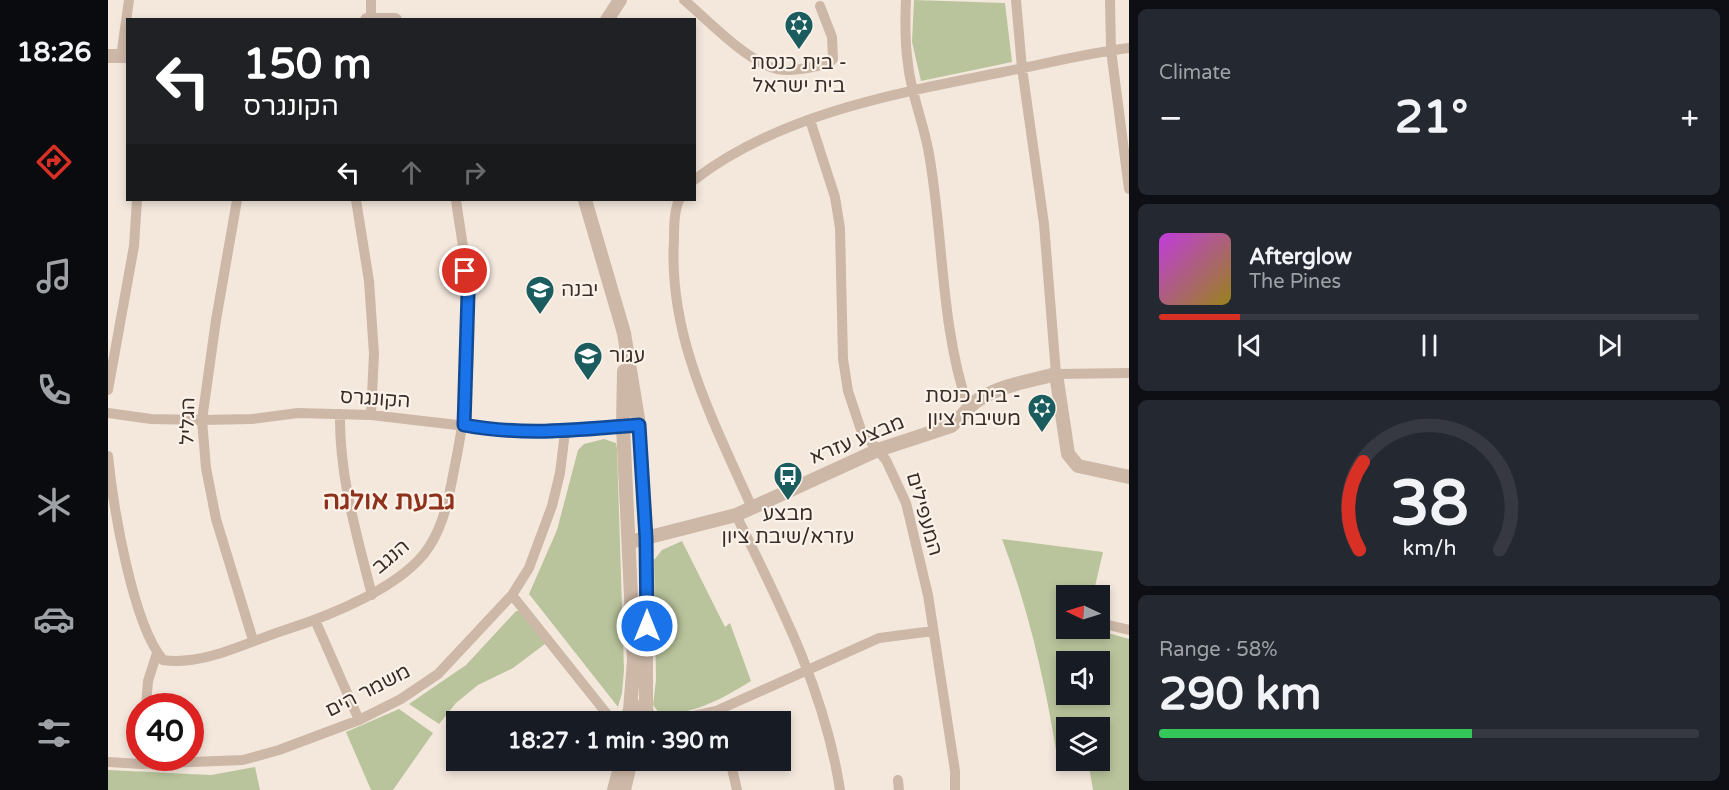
<!DOCTYPE html>
<meta charset="utf-8">
<style>
:root{--surface:#171b24;--page:#242831;--text:#f1f3f6;--muted:#9ea1a6;--line:#363941;--accent:#d93025}
body{margin:0;font-family:"Varela Round","Noto Sans Hebrew",sans-serif;background:var(--page);color:var(--text);height:100vh;display:flex;flex-direction:column;font-size:22px;white-space:nowrap}
*{box-sizing:border-box;margin:0}
p{font-size:20px;color:var(--muted)}
.icon{flex:none;width:33px;height:33px;fill:none;stroke:currentColor;stroke-width:2;stroke-linecap:round;stroke-linejoin:round}
.map{position:relative;flex:1;overflow:hidden}
.drawer{display:flex;flex-direction:column;gap:9px;padding:9px;background:#0d0f14;width:600px}
.drawer>*{flex:none}
.guide{position:absolute;left:18px;top:18px;width:570px;height:183px;border-radius:0px;box-shadow:0 3px 9px #0003;background:#202124;color:#fff;overflow:hidden}
.needle{width:39px;rotate:274deg}
.tools{position:absolute;left:948px;top:585px;display:grid;gap:12px}
.tools a{display:grid;place-items:center;width:54px;height:54px;border-radius:0px;background:var(--surface);box-shadow:0 3px 9px #0003;font-size:30px}
.speed{position:absolute;left:18px;top:693px;display:flex;gap:12px;font-size:30px;font-weight:700;text-align:center}
.speed>*{display:grid;place-content:center;width:78px;height:78px;border-radius:50%;background:var(--surface);box-shadow:0 3px 9px #0003;line-height:1}
.speed .limit{border:9px solid #d22;background:#fff;color:#111}
.pin{position:absolute;display:grid;place-items:center;width:51px;height:51px;color:#fff;margin:-26px;border:3px solid #fff;border-radius:50%;box-shadow:0 2px 6px #0007}
.me{position:absolute;width:66px;margin:-33px;rotate:0deg;stroke-linejoin:round;filter:drop-shadow(0 0 4px #0008)}
.turn{display:flex;align-items:center;gap:21px;height:126px;padding:0 18px;font-size:27px}
.turn .icon{width:78px;height:78px;stroke-width:2.5}
.turn b{display:block;font-size:42px;line-height:51px}
.lanes{display:flex;align-items:center;height:57px;padding:0 18px;background:#0003;justify-content:center;gap:30px;direction:ltr}
.lanes .off{opacity:.35}
.big{font-size:45px;font-weight:700;line-height:1.1}
.drawer .widget{flex:1;display:flex;flex-direction:column;justify-content:center;gap:9px;min-width:0;padding:0 21px;border-radius:9px;background:var(--page)}
.drawer .dial{align-items:center;gap:0}
.dial svg{height:156px;overflow:visible;fill:none;stroke:var(--line);stroke-width:7;stroke-linecap:round;text-anchor:middle}
.dial text{fill:var(--text);stroke:none}
.song{display:flex;align-items:center;gap:18px}
.cover{width:72px;height:72px;border-radius:9px;background:linear-gradient(135deg,hsl(290 70% 55%),hsl(50 70% 35%))}
.played{height:6px;border-radius:3px;background:linear-gradient(90deg,var(--accent) 15%,var(--line) 15%)}
.keys{display:flex;justify-content:space-around;direction:ltr}
.heat{display:flex;justify-content:space-between;align-items:center;font-size:33px;direction:ltr}
.charge{height:9px;border-radius:4px;background:linear-gradient(90deg,#34c759 58%,var(--line) 0)}
.trip{position:absolute;left:338px;top:711px;width:345px;height:60px;border-radius:0px;background:var(--surface);box-shadow:0 3px 9px #0003;font-weight:700;line-height:60px;text-align:center}
main{display:flex;flex:1;min-height:0}
.dock{display:flex;flex-direction:column;width:108px;justify-content:space-around;align-items:center;background:#090b0e;color:var(--muted)}
.dock .icon{width:42px;height:42px}
.dock .active{color:var(--accent)}
.dock b{font-size:27px;color:var(--text)}
.map>svg:first-child{display:block}
</style>
<main>
<nav class="dock">
<b>18:26</b>
<svg class="icon active" aria-label="directions" viewBox="0 0 24 24"><path d="M12 3l9 9-9 9-9-9zM9 14v-3h6M13 9l2 2-2 2"/></svg>
<svg class="icon" aria-label="music" viewBox="0 0 24 24"><path d="M9 18V5l10-2v13"/><circle cx="6" cy="18" r="3"/><circle cx="16" cy="16" r="3"/></svg>
<svg class="icon" aria-label="phone" viewBox="0 0 24 24"><path d="M5 4h4l2 5-3 2q2 4 5 5l2-3 5 2v4C11 20 4 13 5 4z"/></svg>
<svg class="icon" aria-label="climate" viewBox="0 0 24 24"><path d="M12 3v18M4 7l16 10M4 17L20 7"/></svg>
<svg class="icon" aria-label="car" viewBox="0 0 24 24"><path d="M5 17H2v-5l4-1 3-4h7l3 4 3 1v5h-3M9 17h6M6 11h13"/><circle cx="7" cy="17" r="2"/><circle cx="17" cy="17" r="2"/></svg>
<svg class="icon" aria-label="filters" viewBox="0 0 24 24"><path d="M4 7h16M4 17h16"/><circle cx="9" cy="7" r="2"/><circle cx="15" cy="17" r="2"/></svg>
</nav>
<div class="map">
<svg width="1021" height="790" viewBox="0 0 1021 790">
<rect width="100%" height="100%" fill="#f4e8dd"/>
<path fill="#b9c49c" fill-rule="evenodd" d="M806,0L897,3L904,62L813,81L804,42Z
M496,439L508,443L509,449L516,670L514,693L510,707L421,594L449,530L470,450L476,444Z
M894,539L995,552L985,595L958,596V628L986,629L1021,639V790H985L980,761L992,760V728H958V750H948C936,677 920,608 894,539ZM958,662H992V694H958Z
M574,541L617,627L622,623L643,681C615,698 585,716 551,713L545,705L548,680L546,560L554,550Z
M408,611H412L437,644L405,668L370,685L348,703L331,724L301,704L358,665Z
M291,709L325,733L285,790H263L238,732Z
M147,767L152,790H0V770L103,775Z"/>
<g fill="none" stroke-linecap="round" stroke-linejoin="round">
<path stroke="#cdb8a8" stroke-width="10" d="M263,0V19
M576,0C600,20 639,62 669,69C686,72 704,67 720,64L725,59L724,37L712,6
M798,0C797,21 797,44 800,64C803,94 816,124 821,154C836,238 832,325 860,407
M908,0L914,68L936,224L948,374L1021,373
M1002,0L1003,50L1021,189
M13,57L21,0
M702,120L727,197L732,228L735,359L740,391L753,430L778,460L798,503L820,595L847,771V790
M586,180C673,113 790,93 895,72C937,64 979,53 1021,48
M129,200L108,320L94,420L98,468L108,519L145,640
M248,200L261,281L266,354L263,415
M571,200C566,212 566,227 566,240C560,337 606,422 644,508
M0,390L26,246L29,200
M0,413L43,419L94,420L144,419L190,413L263,415L418,433L531,425
M232,414C231,476 249,536 264,595
M0,456C5,505 24,623 55,660C96,666 139,642 177,630C221,616 295,587 321,547C336,524 341,497 346,470C358,413 364,353 360,294C359,263 352,231 348,200
M628,515C672,604 717,691 732,790
M404,595L499,714
M207,620L251,720
M992,623L1021,630
M38,706L40,681L49,653
M559,722L608,711L771,638L825,631
M622,760L629,790
M0,762L33,764L135,760L171,750L251,720L293,699L330,674L404,595L421,568L444,506L452,473L457,432
M790,780L791,790"/>
<path stroke="#cdb8a8" stroke-width="14" d="M259,20H287
M499,20L512,0
M0,56H20
M477,200L516,333L531,425L538,538V710
M516,371L515,426L526,660L522,710
M522,542L628,515L770,450L843,426C854,418 859,407 870,400C893,385 922,381 948,374L960,454L970,466L1021,477
M517,722L522,710L530,707L538,710L543,722
M506,790L514,760
M516,790L523,760"/>
</g>
<g fill="none" stroke-linecap="round" stroke-linejoin="round">
<g stroke="#114b97" stroke-width="15">
<path id="route" d="M357,271L360,294L356,425C415,436 471,430 531,425L538,538L539,626"/>
</g>
<use href="#route" stroke="#1a73e8" stroke-width="10"/>
</g>
<defs>
<g id="synagogue-pin" transform="scale(1.5)"><path d="M0 17L-7.5 6A9.5 9.5 0 1 1 7.5 6Z" fill="#1b5d5e" stroke="#fbf3ea"/><path d="M0-6.5L5.6 3.2H-5.6ZM0 6.5L5.6-3.2H-5.6Z" fill="#fff"/></g>
<g id="school-pin" transform="scale(1.5)"><path d="M0 17L-7.5 6A9.5 9.5 0 1 1 7.5 6Z" fill="#1b5d5e" stroke="#fbf3ea"/><path d="M0-5L7-2L0 1L-7-2ZM-4 1L0 2.5L4 1V4Q0 6-4 4Z" fill="#fff"/></g>
<g id="bus-pin" transform="scale(1.5)"><path d="M0 17L-7.5 6A9.5 9.5 0 1 1 7.5 6Z" fill="#1b5d5e" stroke="#fbf3ea"/><path d="M-5-6H5V4H4V6H2V4H-2V6H-4V4H-5ZM-3.5-4V0h7V-4ZM-3.5 1.2v1.5H-2V1.2ZM2 1.2v1.5H3.5V1.2Z" fill="#fff"/></g>
</defs>
<g fill-rule="evenodd">
<use href="#synagogue-pin" x="691" y="25"/>
<use href="#school-pin" x="432" y="290"/>
<use href="#school-pin" x="480" y="356"/>
<use href="#synagogue-pin" x="934" y="408"/>
<use href="#bus-pin" x="680" y="476"/>
</g>
<g text-anchor="middle" dominant-baseline="central" stroke-width="4.5" stroke-linejoin="round" paint-order="stroke">
<g font-size="20" fill="#3a2d29" stroke="#fbf3ea">
<text x="691" y="63">בית כנסת -<tspan x="691" dy="23">בית ישראל</tspan></text>
<text x="453" y="290" text-anchor="start">יבנה</text>
<text x="501" y="356" text-anchor="start">עגור</text>
<text x="913" y="396" text-anchor="end">בית כנסת -<tspan x="913" dy="23">משיבת ציון</tspan></text>
<text x="680" y="514">מבצע<tspan x="680" dy="23">עזרא/שיבת ציון</tspan></text>
</g>
<g font-size="20" fill="#3a2d29" stroke="#fbf3ea">
<text transform="translate(267 399) rotate(4)">הקונגרס</text>
<text transform="translate(80 421) rotate(-89)">הגליל</text>
<text transform="translate(749 440) rotate(-22)">מבצע עזרא</text>
<text transform="translate(816 514) rotate(74)">המעפילים</text>
<text transform="translate(283 557) rotate(-40)">הנגב</text>
<text transform="translate(260 691) rotate(-27)">משמר הים</text>
</g>
<g font-size="26" font-weight="bold" fill="#8e321c" stroke="#fbf3ea">
<text x="281" y="500">גבעת אולגה</text>
</g>
</g>
</svg>
<div class="tools">
<a><svg class="needle" viewBox="-14 -14 28 28"><path d="M0-13l5 13h-10z" fill="#e53935"/><path d="M0 13l5-13h-10z" fill="#9ea1a6"/></svg></a>
<a><svg class="icon" aria-label="sound" viewBox="0 0 24 24"><path d="M4 9h4l5-4v14l-5-4H4zM17 9q2 3 0 6"/></svg></a>
<a><svg class="icon" aria-label="layers" viewBox="0 0 24 24"><path d="M12 4l9 5-9 5-9-5zM3 14l9 5 9-5"/></svg></a>
</div>
<div class="speed"><div class="limit">40</div></div>
<div class="pin" style="left:357px;top:271px;background:#d93025"><svg class="icon" aria-label="arrive" viewBox="0 0 24 24"><path d="M6 21V4h12l-3 4 3 4H6"/></svg></div>
<svg class="me" style="left:539px;top:626px" viewBox="-20 -20 40 40"><circle r="17" fill="#1a73e8" stroke="#fff" stroke-width="3"/><path d="M0-11L8 9 0 5-8 9z" fill="#fff"/></svg>
<div class="trip">18:27 · 1 min · 390 m</div>
<div class="guide">
<div class="turn"><svg class="icon" aria-label="left" viewBox="0 0 24 24"><path d="M17 20v-9H6M10 6l-5 5 5 5"/></svg><div><b>150 m</b>הקונגרס</div></div>
<div class="lanes"><svg class="icon" aria-label="left" viewBox="0 0 24 24"><path d="M17 20v-9H6M10 6l-5 5 5 5"/></svg><svg class="icon off" aria-label="ahead" viewBox="0 0 24 24"><path d="M12 20V5M6 11l6-6 6 6"/></svg><svg class="icon off" aria-label="right" viewBox="0 0 24 24"><path d="M7 20v-9h11M14 6l5 5-5 5"/></svg></div>
</div>
</div>
<section class="drawer">
<div class="widget"><p>Climate</p>
<div class="heat"><a>−</a><b class="big">21°</b><a>+</a></div>
</div>
<div class="widget">
<div class="song"><i class="cover"></i><div><b>Afterglow</b><p>The Pines</p></div></div>
<div class="played"></div>
<div class="keys"><svg class="icon" aria-label="previous" viewBox="0 0 24 24"><path d="M18 5L8 12l10 7zM5 5v14"/></svg><svg class="icon" aria-label="pause" viewBox="0 0 24 24"><path d="M8 5v14M16 5v14"/></svg><svg class="icon" aria-label="next" viewBox="0 0 24 24"><path d="M6 5l10 7-10 7zM19 5v14"/></svg></div>
</div>
<div class="widget dial"><svg viewBox="0 0 100 80">
<path d="M14 69A42 42 0 1 1 86 69"/>
<path d="M14 69A42 42 0 0 1 16 24" stroke="#d93025"/>
<text x="50" y="56" font-size="32" font-weight="700">38</text>
<text x="50" y="72" font-size="11">km/h</text>
</svg></div>
<div class="widget"><p>Range · 58%</p><b class="big">290 km</b><div class="charge"></div></div>
</section>
</main>
